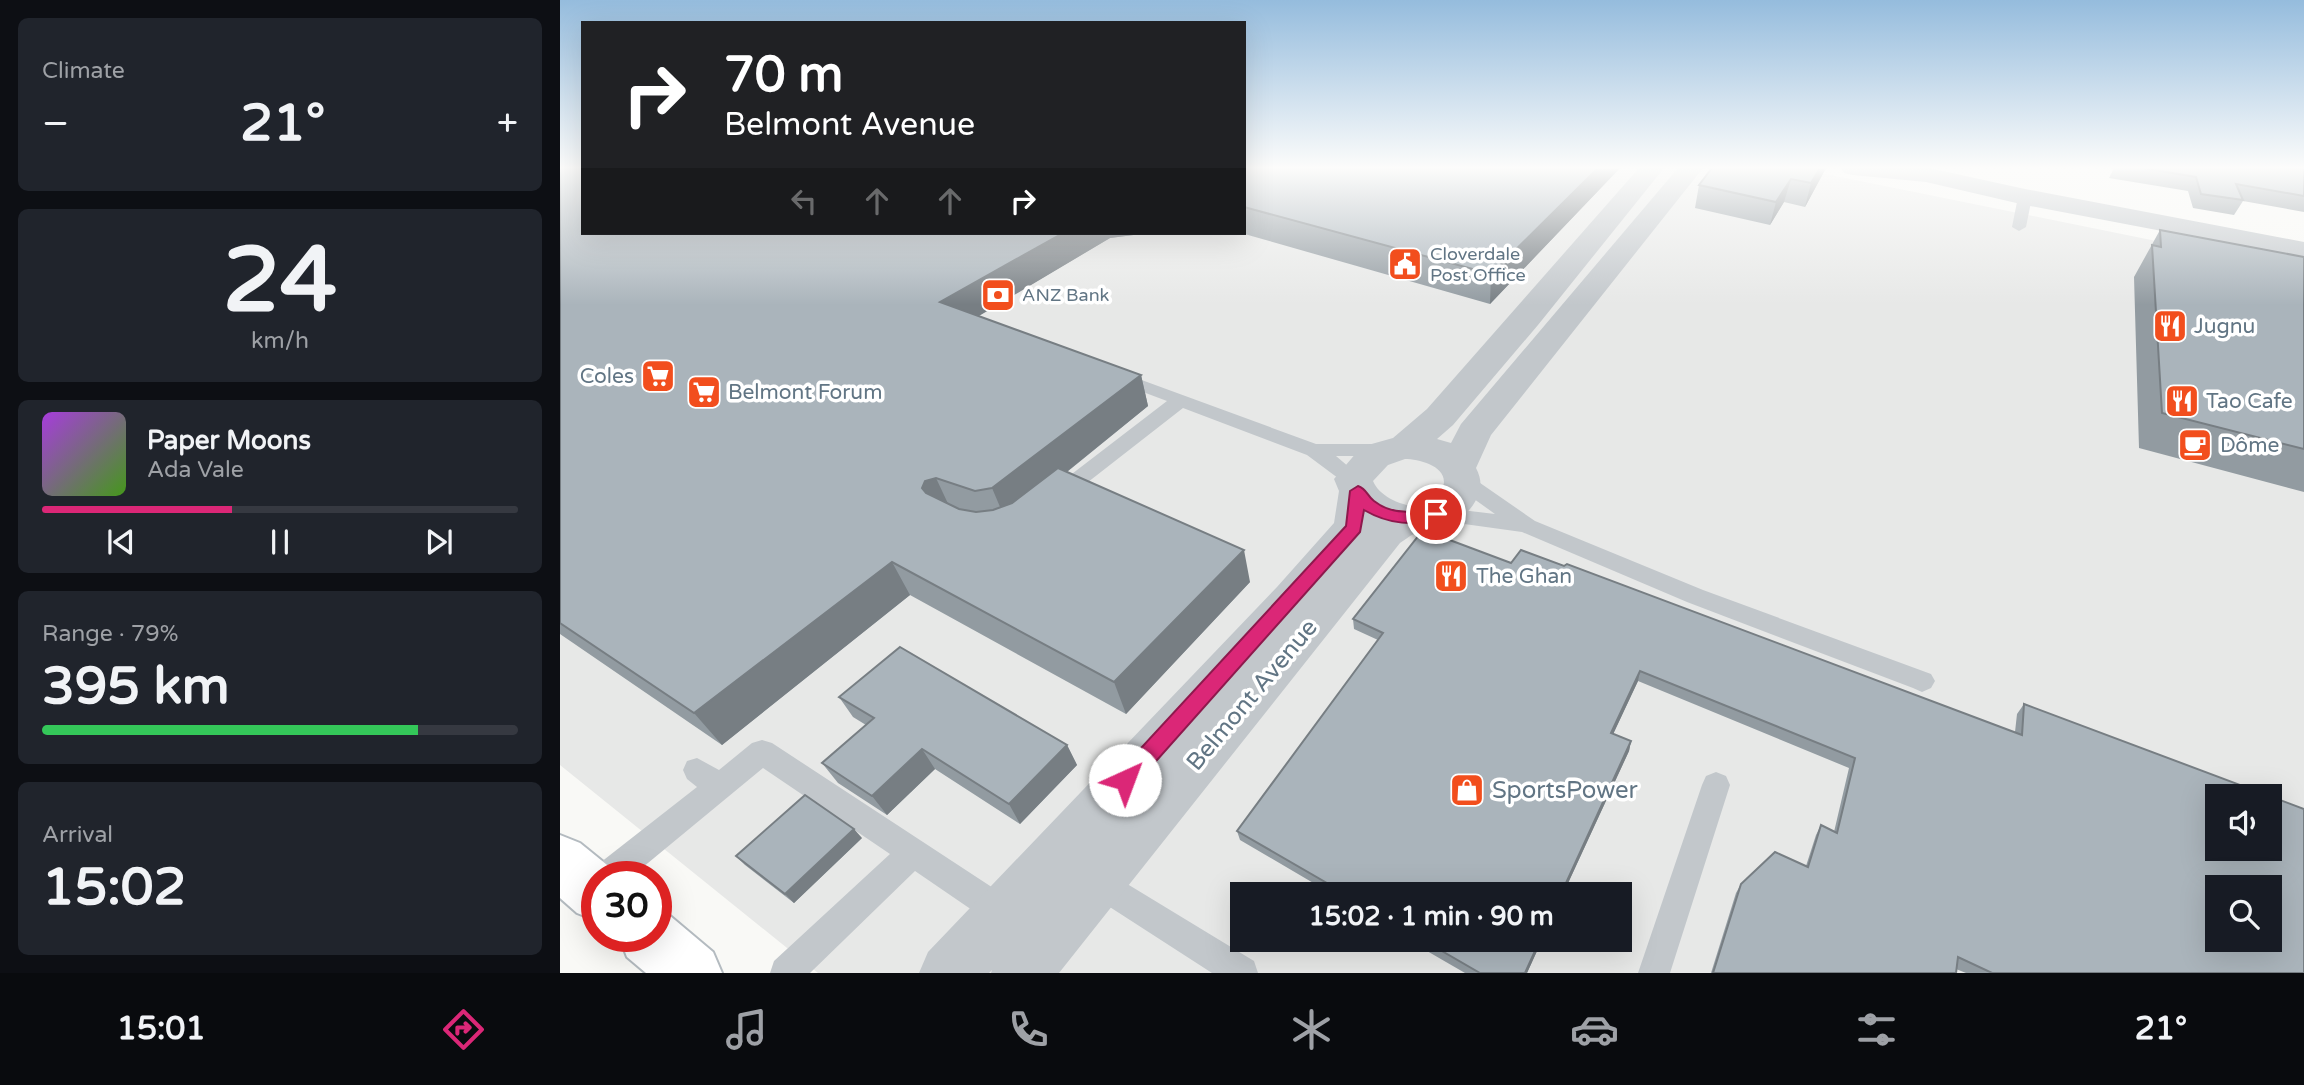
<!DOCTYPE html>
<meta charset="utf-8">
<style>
:root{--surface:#171b24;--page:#20242c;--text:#f1f3f6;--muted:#9ea1a6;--line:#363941;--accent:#db2777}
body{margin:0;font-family:"Varela Round",sans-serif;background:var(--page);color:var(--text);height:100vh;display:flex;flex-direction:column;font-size:26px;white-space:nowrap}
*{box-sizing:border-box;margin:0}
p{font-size:23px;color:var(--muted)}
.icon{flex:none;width:38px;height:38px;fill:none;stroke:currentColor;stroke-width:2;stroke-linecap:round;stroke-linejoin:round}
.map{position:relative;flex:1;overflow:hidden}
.sheet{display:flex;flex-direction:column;gap:18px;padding:18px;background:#0d0f14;width:560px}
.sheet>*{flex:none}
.guide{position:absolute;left:21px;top:21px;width:665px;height:214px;border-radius:0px;box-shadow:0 7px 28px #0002;background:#202124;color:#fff;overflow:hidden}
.tools{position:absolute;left:1645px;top:784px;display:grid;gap:14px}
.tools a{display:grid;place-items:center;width:77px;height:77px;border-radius:0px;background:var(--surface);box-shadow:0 7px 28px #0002;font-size:35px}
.speed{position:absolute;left:21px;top:861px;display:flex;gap:14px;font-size:35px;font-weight:700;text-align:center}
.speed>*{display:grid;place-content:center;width:91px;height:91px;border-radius:50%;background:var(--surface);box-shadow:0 7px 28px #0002;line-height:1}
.speed .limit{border:10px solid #d22;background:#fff;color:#111}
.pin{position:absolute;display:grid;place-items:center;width:60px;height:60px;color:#fff;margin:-30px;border:4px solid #fff;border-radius:50%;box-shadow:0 2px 7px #0007}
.me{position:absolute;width:77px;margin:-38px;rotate:43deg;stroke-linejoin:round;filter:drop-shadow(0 0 5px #0008)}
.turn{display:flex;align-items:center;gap:24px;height:147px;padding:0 28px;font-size:32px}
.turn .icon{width:91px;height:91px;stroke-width:2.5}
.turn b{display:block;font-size:49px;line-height:60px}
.lanes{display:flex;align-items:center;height:66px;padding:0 28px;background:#0003;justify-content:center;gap:35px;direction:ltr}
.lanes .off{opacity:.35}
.big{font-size:52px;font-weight:700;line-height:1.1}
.sheet .tile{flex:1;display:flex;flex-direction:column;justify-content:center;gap:10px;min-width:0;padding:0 24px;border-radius:10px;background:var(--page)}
.sheet .dial{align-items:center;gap:0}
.dial b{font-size:91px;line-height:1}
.song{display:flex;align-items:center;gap:21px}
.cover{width:84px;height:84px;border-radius:10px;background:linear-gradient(135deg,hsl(280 70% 55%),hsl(100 70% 35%))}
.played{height:7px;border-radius:4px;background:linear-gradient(90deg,var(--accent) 40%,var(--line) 40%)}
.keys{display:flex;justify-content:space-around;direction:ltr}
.heat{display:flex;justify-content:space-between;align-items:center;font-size:38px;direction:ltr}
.charge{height:10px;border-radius:5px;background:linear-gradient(90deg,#34c759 79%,var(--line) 0)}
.trip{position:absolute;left:670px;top:882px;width:402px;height:70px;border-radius:0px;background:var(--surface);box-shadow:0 7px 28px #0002;font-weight:700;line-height:70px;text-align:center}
.dock{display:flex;height:112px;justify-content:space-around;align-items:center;background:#090b0e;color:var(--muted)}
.dock .icon{width:49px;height:49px}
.dock .active{color:var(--accent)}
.dock b{font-size:32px;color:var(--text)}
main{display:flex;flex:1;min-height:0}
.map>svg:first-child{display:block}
</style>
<main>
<section class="sheet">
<div class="tile"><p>Climate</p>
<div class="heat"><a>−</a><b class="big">21°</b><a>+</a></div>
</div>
<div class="tile dial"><b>24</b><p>km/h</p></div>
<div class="tile">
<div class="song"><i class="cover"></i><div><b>Paper Moons</b><p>Ada Vale</p></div></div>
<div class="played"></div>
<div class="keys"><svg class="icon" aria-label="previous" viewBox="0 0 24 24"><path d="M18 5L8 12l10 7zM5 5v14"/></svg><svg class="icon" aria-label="pause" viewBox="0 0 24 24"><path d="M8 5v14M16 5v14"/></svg><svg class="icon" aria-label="next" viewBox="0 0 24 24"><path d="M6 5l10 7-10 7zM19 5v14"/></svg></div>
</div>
<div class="tile"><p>Range · 79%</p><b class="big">395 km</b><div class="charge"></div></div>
<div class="tile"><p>Arrival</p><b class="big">15:02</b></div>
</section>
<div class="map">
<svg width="1744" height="973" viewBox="0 0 1744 973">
<rect width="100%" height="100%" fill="#f9f9f6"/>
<path fill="#e7e8e7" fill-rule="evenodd" d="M0,168L23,233H684V168H1236L1744,271V973H258L0,765ZM1657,796H1710V849H1657ZM1657,887H1710V940H1657ZM682,894H1060V940H682Z"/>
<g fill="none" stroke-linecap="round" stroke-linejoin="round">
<g stroke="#b4bbc0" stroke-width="4">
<path id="secondary" d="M0,835L20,843L57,873L59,877H37V921L17,913L0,898Z
M96,910L109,915L153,952L162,973H86L67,957L59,936H96Z"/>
</g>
<path fill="#c2c7cb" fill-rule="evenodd" d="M1465,193L1472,197L1466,227L1459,231L1452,227L1458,197Z
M557,371L756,444H825L832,445L835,450L832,455L825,456H776L803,479L800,484H786L747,455L623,408L505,500H491L487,495L491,490L607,401L551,380L548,376L551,372Z
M903,474L910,476L975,521L1143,590L1371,674L1375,681L1371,688L1362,692L1353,688L1127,602L962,532L868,519L865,514L868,509L876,507L935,514L896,486L893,481L896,476Z
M202,740L212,743L453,901L458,912L453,923L442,928L431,923L355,871L250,973H210L214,961L330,854L203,768L71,877H37L36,888L32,877L36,866L137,787L127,779L123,770L127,761L137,758L159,770L192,743Z
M1156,772L1166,776L1170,785L1110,973H1078L1142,785L1146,776Z
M536,865L694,961L698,973H652L525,891L521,880L525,869Z"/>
<path fill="#c2c7cb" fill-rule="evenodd" d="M1079,168H1104L978,325L893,425L877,439L891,443L901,424L1118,168H1143L931,435L916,468C922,480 922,489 916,500C902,527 877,522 854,534C849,536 845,540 840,543L499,973H431L432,970L429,973H359L368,952L717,587L774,523L779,491L774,479L797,452L808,445L833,438L867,409ZM845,459C861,459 894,468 881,492C867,518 822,503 813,481L828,465Z
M1281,168H1369L1465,189L1744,242V258L1465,205L1366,182L1293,175L1284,173Z"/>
<use href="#secondary" fill="#fff" fill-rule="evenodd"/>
</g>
<path fill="#929ba1" d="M0,168L23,233H589L550,238L418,316L581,375L588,406L507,472L690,582L566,714L350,595L162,745L0,634Z
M684,168H1060L930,304L681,233H684Z
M1152,168H1266L1245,207L1224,202L1210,225L1135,208L1139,185Z
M1554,168H1744V212L1683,201L1674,215L1633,208L1628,191L1549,178Z
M1600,230L1744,257V492L1579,448L1574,277Z
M951,563L1455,732L1457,714L1464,704L1744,973H1406L1396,969V973H1151L1176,893L1181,884L1246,866L1256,835L1261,825L1274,832L1289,768L1078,681L1053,734L1071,741L1069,751L1003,894H772L680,840L677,831L818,640L794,629L793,619Z
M279,697L507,745L517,765L460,824L375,769L327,815L278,783L262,763L306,725L293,717Z
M302,838L234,903L185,865L176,856Z
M848,940H982L967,973H905Z"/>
<path fill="#777e83" d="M1038,168H1060L930,304L931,274Z
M1260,168H1266L1245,207L1251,183Z
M1231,179L1224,202L1210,225L1216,202Z
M503,233H589L550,238L392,332L380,302Z
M581,375L588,406L446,521L432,488Z
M376,478L391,510L381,513L362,488L365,481Z
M684,550L690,582L566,714L554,682Z
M332,562L350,595L162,745L134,713Z
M1080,671L1078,681L1049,743L1051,733Z
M1071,741L1069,751L1003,894H1001Z
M507,745L517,765L460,824L449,804Z
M362,749L375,769L327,815L312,796Z
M294,829L302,838L234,903L225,894Z
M980,940H982L967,973H965Z"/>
<path fill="#aab4bb" stroke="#777e83" stroke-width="2" fill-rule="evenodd" d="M0,168H23V233H503L380,302L581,375L432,488L415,491L376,478L365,481L362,488L366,493L399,509L416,512L433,510L452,503L498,468L684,550L554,682L332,562L134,713L0,623Z
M684,168H1038L931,274L684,207Z
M1152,168H1260L1251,183L1231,179L1216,202L1139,185Z
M1582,168H1744V196L1676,184L1683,200L1641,194L1636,177Z
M1600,230L1744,257V449L1602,413L1592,245L1601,247Z
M863,530L951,563L961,550L1004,566L1007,564L1462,735L1464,704L1744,809V973H1432L1398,957L1396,973H1153L1181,884L1215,852L1248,867L1261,825L1277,833L1295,758L1080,671L1051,733L1071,741L1001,894H786L677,831L823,633L793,619ZM1657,796H1710V849H1657ZM1657,887H1710V940H1657Z
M340,647L507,745L449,804L362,749L312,796L262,763L314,718L279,697Z
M245,795L294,829L225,894L176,856Z
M863,940H980L965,973H920Z"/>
<linearGradient id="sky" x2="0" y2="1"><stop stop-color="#95bcdd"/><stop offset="0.55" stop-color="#fcfcfb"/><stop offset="1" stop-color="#fcfcfb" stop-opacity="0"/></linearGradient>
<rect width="1744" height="305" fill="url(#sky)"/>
<path fill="#db2777" stroke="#8e194d" stroke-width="2" d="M798,486C807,489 807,496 814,501C833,516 854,512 876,508L884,514L882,518C853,526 830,525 804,510L800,532L573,787L565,789L558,787L555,780L558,773L786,526L790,491Z"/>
<defs>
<g id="civic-square" transform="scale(1.75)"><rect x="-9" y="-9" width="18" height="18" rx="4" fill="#f24e1d" stroke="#fff"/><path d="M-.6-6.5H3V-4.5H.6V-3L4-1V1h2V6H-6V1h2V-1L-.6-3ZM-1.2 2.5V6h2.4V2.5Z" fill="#fff"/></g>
<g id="bank-square" transform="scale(1.75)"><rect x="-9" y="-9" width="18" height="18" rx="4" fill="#f24e1d" stroke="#fff"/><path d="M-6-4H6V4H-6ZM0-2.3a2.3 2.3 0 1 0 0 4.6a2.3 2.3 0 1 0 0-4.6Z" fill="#fff"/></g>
<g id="restaurant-square" transform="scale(1.75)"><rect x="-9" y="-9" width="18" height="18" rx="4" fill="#f24e1d" stroke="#fff"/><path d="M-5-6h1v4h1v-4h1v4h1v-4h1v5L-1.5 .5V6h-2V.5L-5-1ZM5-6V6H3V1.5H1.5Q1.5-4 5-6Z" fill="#fff"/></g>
<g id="supermarket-square" transform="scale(1.75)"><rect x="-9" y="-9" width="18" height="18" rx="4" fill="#f24e1d" stroke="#fff"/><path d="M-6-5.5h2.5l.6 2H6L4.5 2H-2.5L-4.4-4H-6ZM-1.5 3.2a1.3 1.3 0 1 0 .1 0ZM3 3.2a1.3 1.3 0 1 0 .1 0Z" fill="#fff"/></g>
<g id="cafe-square" transform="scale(1.75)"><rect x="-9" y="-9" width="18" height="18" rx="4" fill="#f24e1d" stroke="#fff"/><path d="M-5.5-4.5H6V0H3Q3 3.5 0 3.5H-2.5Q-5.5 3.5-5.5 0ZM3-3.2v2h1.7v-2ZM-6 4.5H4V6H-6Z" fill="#fff"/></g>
<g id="shop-square" transform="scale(1.75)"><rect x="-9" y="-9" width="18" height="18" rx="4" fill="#f24e1d" stroke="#fff"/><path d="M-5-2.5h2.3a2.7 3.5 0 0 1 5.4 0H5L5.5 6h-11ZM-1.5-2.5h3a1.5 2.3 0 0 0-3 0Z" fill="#fff"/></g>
</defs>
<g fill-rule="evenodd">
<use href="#civic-square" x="845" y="264"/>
<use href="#bank-square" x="438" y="295"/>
<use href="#restaurant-square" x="1610" y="326"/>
<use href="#supermarket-square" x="98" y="376"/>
<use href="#supermarket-square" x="144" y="392"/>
<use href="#restaurant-square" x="1622" y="401"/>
<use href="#cafe-square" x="1635" y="445"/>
<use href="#restaurant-square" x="891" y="576"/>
<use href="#shop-square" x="907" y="790"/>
</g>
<g text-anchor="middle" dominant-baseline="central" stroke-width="7" stroke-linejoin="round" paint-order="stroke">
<g font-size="18" fill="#617584" stroke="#fff" text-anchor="start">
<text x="870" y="254">Cloverdale<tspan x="870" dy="21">Post Office</tspan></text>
<text x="462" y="295">ANZ Bank</text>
</g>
<g font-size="21" fill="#617584" stroke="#fff" text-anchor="start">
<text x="1634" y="326">Jugnu</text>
<text x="74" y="376" text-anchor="end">Coles</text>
<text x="168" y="392">Belmont Forum</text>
<text x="1646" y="401">Tao Cafe</text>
<text x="1660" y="445">Dôme</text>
<text x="916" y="576">The Ghan</text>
</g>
<g font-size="24" fill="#617584" stroke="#fff">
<text transform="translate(692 695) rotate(-50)">Belmont Avenue</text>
</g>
<g font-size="24" fill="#617584" stroke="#fff" text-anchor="start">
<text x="932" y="790">SportsPower</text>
</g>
</g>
</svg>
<div class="tools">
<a><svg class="icon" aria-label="sound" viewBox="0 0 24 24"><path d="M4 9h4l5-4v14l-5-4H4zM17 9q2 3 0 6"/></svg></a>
<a><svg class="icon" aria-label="search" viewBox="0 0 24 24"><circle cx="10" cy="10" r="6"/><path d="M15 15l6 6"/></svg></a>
</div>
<div class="speed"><div class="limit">30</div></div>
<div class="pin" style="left:876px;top:514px;background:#d93025"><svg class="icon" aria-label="arrive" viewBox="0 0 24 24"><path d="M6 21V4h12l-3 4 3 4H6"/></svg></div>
<svg class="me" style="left:565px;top:780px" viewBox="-20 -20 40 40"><circle r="19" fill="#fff"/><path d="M0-13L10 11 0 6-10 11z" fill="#db2777"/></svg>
<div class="trip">15:02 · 1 min · 90 m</div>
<div class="guide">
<div class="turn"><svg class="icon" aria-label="right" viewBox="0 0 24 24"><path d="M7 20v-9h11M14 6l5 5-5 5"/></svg><div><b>70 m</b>Belmont Avenue</div></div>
<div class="lanes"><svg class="icon off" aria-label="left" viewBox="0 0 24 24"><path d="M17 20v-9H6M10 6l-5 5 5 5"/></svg><svg class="icon off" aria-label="ahead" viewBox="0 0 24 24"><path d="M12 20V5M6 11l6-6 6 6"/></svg><svg class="icon off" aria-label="ahead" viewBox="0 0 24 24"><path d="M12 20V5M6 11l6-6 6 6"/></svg><svg class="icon" aria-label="right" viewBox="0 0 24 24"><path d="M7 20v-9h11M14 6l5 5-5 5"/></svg></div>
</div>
</div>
</main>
<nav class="dock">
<b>15:01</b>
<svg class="icon active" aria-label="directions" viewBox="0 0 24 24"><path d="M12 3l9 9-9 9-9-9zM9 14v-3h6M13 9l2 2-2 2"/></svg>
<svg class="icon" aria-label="music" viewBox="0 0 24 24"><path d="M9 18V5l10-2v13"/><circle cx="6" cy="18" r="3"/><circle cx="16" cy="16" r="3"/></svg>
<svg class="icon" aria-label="phone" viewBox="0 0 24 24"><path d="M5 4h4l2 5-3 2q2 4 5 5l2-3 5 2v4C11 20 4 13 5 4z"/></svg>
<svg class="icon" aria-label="climate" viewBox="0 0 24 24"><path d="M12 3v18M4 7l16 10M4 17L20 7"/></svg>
<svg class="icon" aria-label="car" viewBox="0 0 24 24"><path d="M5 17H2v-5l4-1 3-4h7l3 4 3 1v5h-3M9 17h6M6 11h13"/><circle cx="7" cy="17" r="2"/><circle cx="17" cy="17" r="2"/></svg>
<svg class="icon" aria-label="filters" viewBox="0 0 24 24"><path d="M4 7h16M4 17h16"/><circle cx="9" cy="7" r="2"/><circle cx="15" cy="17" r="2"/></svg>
<b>21°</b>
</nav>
